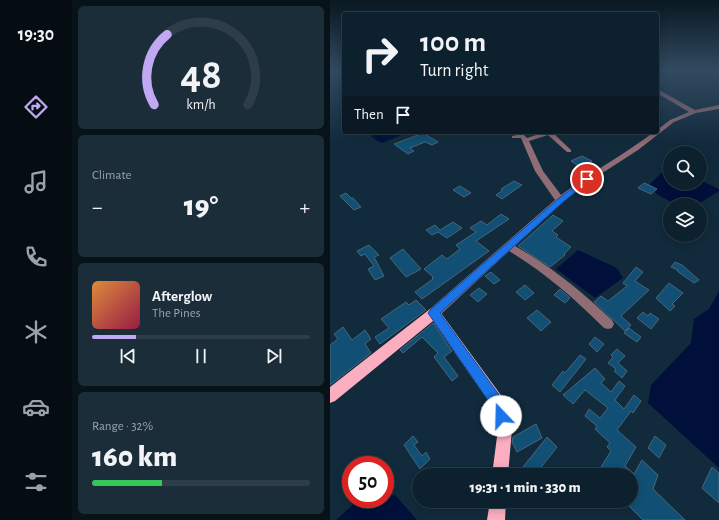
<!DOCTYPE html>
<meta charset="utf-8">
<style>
:root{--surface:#0d202d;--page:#1b2d39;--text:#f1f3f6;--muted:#9aa3aa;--line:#2d3e49;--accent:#c0a8f3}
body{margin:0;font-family:"Alegreya Sans",sans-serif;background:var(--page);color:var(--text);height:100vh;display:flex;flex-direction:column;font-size:15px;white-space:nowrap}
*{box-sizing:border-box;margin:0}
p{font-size:13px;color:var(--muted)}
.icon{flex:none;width:22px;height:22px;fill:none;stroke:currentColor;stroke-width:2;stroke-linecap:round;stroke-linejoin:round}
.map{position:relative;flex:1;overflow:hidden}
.drawer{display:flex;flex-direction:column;gap:6px;padding:6px;background:#071219;width:258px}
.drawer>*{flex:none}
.banner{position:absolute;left:12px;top:12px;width:317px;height:122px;border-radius:4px;box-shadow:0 2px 10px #0003,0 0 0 1px var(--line);background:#0d202d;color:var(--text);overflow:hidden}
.buttons{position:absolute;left:333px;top:146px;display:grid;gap:8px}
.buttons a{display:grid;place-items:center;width:44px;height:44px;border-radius:50%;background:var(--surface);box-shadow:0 2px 10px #0003,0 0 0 1px var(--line);font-size:20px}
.speed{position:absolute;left:12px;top:456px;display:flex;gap:8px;font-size:20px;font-weight:700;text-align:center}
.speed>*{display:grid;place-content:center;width:52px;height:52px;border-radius:50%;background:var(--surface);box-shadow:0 2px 10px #0003,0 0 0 1px var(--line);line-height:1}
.speed .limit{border:6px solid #d22;background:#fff;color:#111}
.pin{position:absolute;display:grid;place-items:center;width:34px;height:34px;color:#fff;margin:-17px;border:2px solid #fff;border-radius:50%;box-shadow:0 1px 4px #0007}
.me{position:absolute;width:44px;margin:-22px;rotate:339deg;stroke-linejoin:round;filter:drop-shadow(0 0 3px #0008)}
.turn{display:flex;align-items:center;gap:14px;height:84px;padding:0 12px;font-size:18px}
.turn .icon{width:52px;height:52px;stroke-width:2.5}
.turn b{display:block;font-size:28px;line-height:34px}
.then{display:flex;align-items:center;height:38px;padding:0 12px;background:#0003;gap:8px;font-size:15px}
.big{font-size:30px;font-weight:800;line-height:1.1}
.drawer .widget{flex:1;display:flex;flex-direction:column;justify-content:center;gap:6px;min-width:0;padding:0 14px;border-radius:6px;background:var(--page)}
.drawer .dial{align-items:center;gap:0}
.dial svg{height:104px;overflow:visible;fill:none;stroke:var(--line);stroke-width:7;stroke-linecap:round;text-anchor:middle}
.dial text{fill:var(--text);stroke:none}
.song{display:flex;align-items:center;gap:12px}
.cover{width:48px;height:48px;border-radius:6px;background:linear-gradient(135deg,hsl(30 70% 55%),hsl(340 70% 35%))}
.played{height:4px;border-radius:2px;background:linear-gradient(90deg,var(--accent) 20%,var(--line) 20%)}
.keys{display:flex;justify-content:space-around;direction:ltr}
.heat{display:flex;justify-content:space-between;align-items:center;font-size:22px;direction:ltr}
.charge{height:6px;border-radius:3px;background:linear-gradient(90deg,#34c759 32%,var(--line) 0)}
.trip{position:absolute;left:82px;top:468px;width:226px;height:40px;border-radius:20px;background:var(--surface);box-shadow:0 2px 10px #0003,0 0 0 1px var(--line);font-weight:800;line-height:40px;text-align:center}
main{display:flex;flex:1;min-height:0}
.tab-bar{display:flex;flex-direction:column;width:72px;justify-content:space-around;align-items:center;background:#050d12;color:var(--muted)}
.tab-bar .icon{width:28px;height:28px}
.tab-bar .on{color:var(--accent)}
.tab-bar b{font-size:18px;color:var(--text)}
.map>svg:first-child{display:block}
</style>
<main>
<nav class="tab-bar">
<b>19:30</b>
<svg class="icon on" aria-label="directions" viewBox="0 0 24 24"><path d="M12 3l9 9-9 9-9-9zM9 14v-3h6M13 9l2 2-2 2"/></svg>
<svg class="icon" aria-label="music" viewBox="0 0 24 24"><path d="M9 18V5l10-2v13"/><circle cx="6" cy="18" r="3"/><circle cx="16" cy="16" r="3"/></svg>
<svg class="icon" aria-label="phone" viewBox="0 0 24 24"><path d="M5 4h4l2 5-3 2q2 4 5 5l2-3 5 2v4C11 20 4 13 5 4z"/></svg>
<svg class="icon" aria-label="climate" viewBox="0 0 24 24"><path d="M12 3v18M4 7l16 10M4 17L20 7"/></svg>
<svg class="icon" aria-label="car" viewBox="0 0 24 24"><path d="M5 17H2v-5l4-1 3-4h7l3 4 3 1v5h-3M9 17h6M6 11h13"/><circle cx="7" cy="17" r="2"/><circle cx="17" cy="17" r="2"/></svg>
<svg class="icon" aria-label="filters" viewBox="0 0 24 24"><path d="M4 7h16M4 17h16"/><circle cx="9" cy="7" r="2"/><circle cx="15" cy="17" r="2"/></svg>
</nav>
<section class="drawer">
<div class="widget dial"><svg viewBox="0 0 100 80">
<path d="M14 69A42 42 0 1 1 86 69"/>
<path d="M14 69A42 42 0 0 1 24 15" stroke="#c0a8f3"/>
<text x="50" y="56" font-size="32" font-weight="700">48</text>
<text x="50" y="72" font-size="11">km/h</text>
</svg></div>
<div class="widget"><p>Climate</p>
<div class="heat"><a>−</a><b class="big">19°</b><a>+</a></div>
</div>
<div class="widget">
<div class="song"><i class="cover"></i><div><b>Afterglow</b><p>The Pines</p></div></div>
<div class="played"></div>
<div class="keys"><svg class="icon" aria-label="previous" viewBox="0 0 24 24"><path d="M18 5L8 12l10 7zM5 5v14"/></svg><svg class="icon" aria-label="pause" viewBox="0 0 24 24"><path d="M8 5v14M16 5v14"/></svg><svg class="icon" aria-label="next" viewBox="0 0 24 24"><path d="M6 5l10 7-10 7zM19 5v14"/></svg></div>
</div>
<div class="widget"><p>Range · 32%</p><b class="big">160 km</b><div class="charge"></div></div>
</section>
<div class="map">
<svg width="389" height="520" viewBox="0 0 389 520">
<rect width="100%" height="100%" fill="#112b3c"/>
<path fill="#00103a" d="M49,132H79L52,143L46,140L41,136Z
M339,166L340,183H370V180L389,189V191L367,205H347L328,195L319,185Z
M248,250L287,268L293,278L265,298L226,269Z
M389,291V468L318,403L321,385L361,343L364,319L379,309Z
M65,495L87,520H6L27,501L55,499V497Z"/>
<path fill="#115074" stroke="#496578" d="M93,133L108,142L102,145L95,142L80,148L84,151L78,154L64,144Z
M252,156L262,161L250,167L241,161Z
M184,181L192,185L172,199L166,195L173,190L171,189Z
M314,183L319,185L327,189L321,194L308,188Z
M130,186L141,193L134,197L123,190Z
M16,193L21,198H23L31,207L24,210L10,196Z
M171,214L179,219L146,241L159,251L92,299L85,292L103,279L102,278L103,277L94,269L112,255L117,259L130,249L126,245L146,232L140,228L151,221L157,225Z
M223,215L233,221L222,231L228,235L226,237L241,247L234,254L235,255L220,267L188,246Z
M123,222L132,228L117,238L108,232L102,235L96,230L105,225L110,230Z
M39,245L49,255L44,257L54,276L45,280L38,269L44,266L35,254L31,256L27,251Z
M73,249L91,269L76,277L60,258Z
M345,262L352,265L369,280L364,283L347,271L348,270L341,267Z
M306,267L313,272L305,281L319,290L291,316L301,325L295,331L264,302L271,296L278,301L297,286L293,283Z
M161,272L170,280L164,284L155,276Z
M339,283L353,293L342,304L345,306L340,311L326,298Z
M195,285L204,293L195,300L186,292Z
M149,288L157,294L148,302L140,295Z
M230,289L240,298L235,303L224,295Z
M86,300L96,310L50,344L45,337L59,328L51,319L76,302L79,305Z
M207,310L221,322L211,331L197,318Z
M313,312L318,316L320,313L329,319L321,329L307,318Z
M103,323L122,351L114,357L128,376L122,381L104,357L108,353L92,337L73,353L70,350Z
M13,327L22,340L35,330L41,339L35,344L41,353L0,385V345L8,339L4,334Z
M299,328L311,337L307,342L294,333Z
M265,337L274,344L267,352L259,344Z
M287,349L295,356L288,363L297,371L292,378L284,371L286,369L278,363L283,357L281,355Z
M250,355L256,359L230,392L222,385L233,371L235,373Z
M265,368L275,379L271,383L281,392L289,381L295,386L285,400L294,409L304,395L311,401L303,413L301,411L287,430L306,447L295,466L304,474L312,460L328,475L323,489L355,520H313L297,504L301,501V475H280L271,467L281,451L277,447L280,443L265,429L267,426L255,416L259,409L270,418L278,408L255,390L243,404L233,395Z
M206,424L212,438L187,452L182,442L183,437Z
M83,436L88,442L84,445L92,456L96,452L100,459L90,469L74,445Z
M325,436L336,445L329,458L318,448Z
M217,437L227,447L205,475H191L189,472Z
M382,467L389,473V503L372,488Z"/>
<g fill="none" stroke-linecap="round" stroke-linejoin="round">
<path fill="#906c74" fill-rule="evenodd" d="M327,89L365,110L389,105V109L366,113L344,122L308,150L260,181L233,202L185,246C221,266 252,292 282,320L284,324L282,328L278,329L274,328C245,299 214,272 179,251L108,317L104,318L100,317L98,313L100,309L225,200L205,171L191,138H182V136L193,134L197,138L215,132H222L241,150V152H237L218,135L199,141L213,171L231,195C261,172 294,155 324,132H327V130L340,120L359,112L327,93Z"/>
<path fill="#faaec0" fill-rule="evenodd" d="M104,308L108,309L173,398L182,429L178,475H162L168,429L162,406L103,321L5,401L0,403V387L100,309Z
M160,501H176L175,520H157Z"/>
</g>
<linearGradient id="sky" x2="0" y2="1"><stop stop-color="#091821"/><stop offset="0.49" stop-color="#324a61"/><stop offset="1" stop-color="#324a61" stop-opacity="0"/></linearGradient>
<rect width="389" height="143" fill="url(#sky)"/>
<path fill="#1a73e8" stroke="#114b97" d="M257,177L259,178V181L233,202L110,313L172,399L178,416L176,421L171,423L166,421L162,406L98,313L100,310L228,199Z"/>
</svg>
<div class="buttons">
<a><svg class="icon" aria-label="search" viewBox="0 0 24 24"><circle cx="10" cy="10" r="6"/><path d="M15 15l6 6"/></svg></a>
<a><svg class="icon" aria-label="layers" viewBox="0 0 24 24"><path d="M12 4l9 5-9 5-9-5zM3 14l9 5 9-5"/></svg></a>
</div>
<div class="speed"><div class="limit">50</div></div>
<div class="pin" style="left:257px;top:179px;background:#d93025"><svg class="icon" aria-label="arrive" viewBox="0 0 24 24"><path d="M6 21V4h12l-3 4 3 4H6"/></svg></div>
<svg class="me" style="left:171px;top:416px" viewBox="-20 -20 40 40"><circle r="19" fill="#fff"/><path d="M0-13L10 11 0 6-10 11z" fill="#1a73e8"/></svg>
<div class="trip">19:31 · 1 min · 330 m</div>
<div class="banner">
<div class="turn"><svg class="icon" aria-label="right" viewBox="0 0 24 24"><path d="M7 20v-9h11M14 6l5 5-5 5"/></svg><div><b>100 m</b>Turn right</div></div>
<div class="then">Then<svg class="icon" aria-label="arrive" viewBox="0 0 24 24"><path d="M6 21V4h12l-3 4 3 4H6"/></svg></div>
</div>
</div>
</main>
